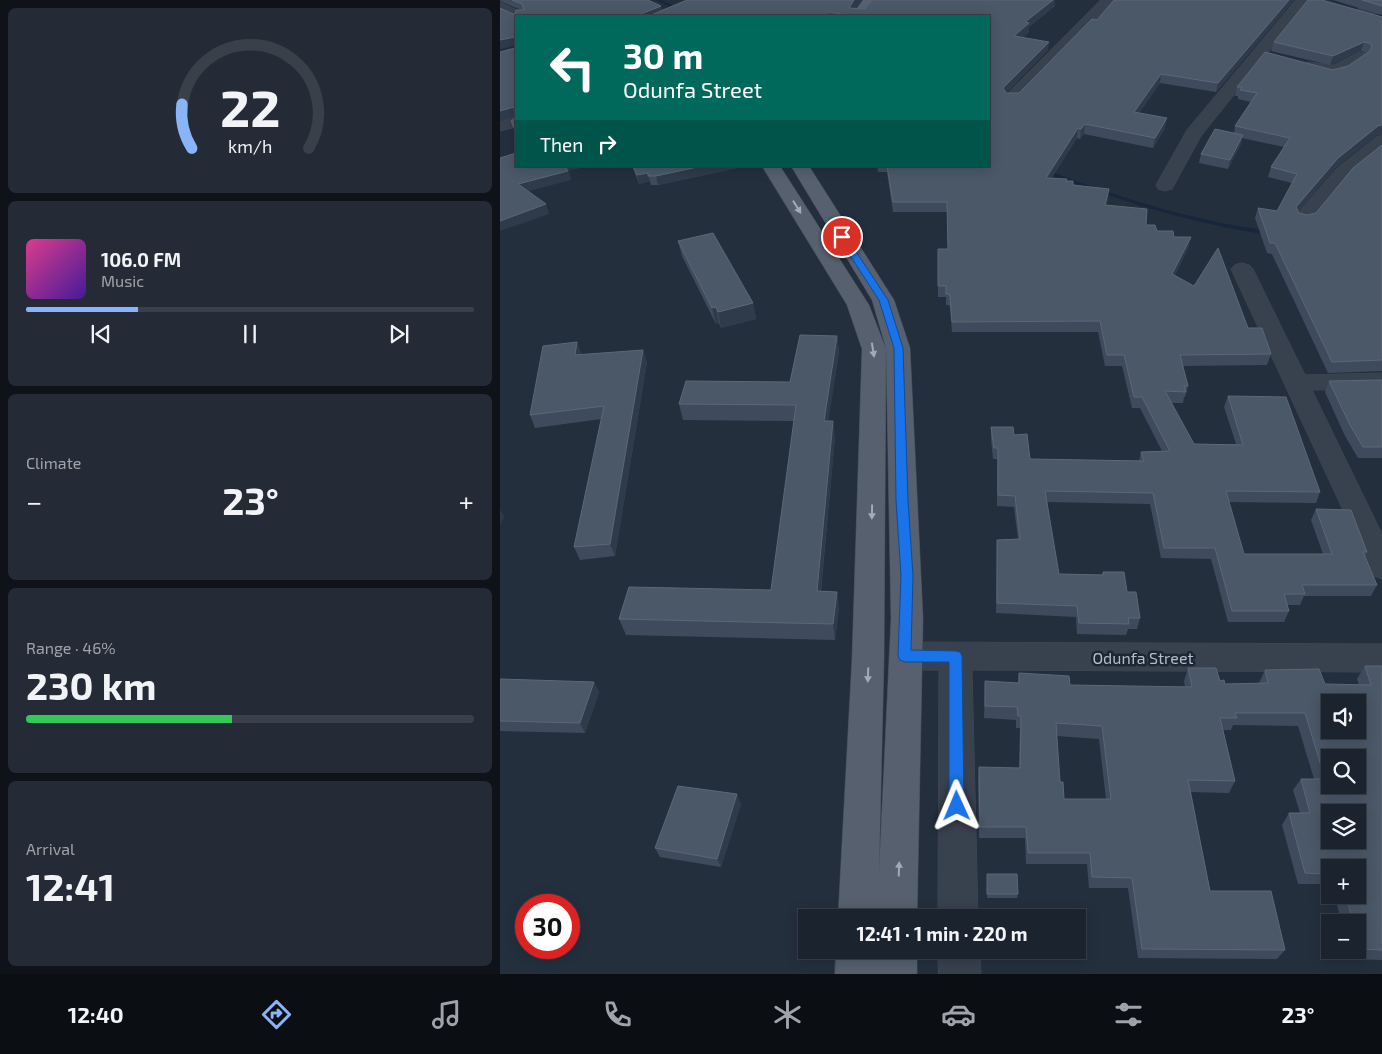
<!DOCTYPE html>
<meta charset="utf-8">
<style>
:root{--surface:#1b232e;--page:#242b36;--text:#f1f3f6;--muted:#a0a4aa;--line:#39404a;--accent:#8ab4f8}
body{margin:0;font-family:"Exo 2",sans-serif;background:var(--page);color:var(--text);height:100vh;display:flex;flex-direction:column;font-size:19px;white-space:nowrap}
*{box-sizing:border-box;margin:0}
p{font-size:16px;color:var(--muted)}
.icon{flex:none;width:28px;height:28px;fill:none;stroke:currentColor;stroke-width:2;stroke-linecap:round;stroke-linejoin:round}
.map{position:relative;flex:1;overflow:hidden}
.sheet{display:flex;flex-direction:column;gap:8px;padding:8px;background:#0f1319;width:500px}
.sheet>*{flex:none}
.guide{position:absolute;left:15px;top:15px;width:475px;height:152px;border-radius:0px;box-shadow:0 2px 12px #0003,0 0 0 1px var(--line);background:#00695c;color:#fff;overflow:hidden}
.buttons{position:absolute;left:821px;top:694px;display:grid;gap:10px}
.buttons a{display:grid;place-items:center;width:45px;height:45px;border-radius:0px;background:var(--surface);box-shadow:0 2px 12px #0003,0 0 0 1px var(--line);font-size:25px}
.speed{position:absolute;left:15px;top:894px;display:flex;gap:10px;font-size:25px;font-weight:700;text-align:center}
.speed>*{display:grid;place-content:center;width:65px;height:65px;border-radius:50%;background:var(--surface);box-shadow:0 2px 12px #0003,0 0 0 1px var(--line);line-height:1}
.speed .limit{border:8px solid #d22;background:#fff;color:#111}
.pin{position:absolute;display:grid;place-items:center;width:42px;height:42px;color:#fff;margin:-21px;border:2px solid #fff;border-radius:50%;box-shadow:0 1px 5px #0007}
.me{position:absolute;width:55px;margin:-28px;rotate:359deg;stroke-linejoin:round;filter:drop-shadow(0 0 4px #0008)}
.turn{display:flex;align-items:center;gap:18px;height:105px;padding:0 25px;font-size:22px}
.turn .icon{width:65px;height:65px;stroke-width:2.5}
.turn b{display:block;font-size:35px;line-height:42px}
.then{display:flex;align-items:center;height:48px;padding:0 25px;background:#0003;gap:10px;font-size:19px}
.big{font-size:38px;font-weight:700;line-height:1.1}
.sheet .card{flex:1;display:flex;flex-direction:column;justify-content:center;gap:8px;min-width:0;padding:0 18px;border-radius:8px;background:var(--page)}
.sheet .dial{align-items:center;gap:0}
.dial svg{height:130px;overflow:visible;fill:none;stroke:var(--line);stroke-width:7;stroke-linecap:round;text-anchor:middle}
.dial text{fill:var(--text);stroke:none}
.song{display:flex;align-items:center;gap:15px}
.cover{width:60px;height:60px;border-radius:8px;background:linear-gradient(135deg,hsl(330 70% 55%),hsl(260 70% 35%))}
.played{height:5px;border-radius:2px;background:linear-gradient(90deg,var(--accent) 25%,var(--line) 25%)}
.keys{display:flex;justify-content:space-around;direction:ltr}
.heat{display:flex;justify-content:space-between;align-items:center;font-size:28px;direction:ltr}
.charge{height:8px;border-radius:4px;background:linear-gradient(90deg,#34c759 46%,var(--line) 0)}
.trip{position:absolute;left:298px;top:909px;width:288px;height:50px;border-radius:0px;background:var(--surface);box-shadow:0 2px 12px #0003,0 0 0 1px var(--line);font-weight:700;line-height:50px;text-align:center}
.tabs{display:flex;height:80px;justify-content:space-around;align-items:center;background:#0b0e12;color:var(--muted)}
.tabs .icon{width:35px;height:35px}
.tabs .active{color:var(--accent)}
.tabs b{font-size:22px;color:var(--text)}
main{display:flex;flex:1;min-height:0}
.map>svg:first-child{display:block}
</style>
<main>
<section class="sheet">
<div class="card dial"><svg viewBox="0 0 100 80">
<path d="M14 69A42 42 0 1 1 86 69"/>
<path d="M14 69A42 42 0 0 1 8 42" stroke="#8ab4f8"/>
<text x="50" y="56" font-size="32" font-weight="700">22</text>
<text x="50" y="72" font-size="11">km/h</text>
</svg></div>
<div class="card">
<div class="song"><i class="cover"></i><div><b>106.0 FM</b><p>Music</p></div></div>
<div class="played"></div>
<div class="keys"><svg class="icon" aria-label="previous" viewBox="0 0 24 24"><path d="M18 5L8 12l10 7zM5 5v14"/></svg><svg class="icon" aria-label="pause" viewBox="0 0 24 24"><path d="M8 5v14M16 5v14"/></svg><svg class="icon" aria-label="next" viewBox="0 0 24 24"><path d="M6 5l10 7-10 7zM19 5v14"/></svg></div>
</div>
<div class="card"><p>Climate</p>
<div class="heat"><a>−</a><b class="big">23°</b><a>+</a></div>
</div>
<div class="card"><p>Range · 46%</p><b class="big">230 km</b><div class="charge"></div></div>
<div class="card"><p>Arrival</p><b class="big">12:41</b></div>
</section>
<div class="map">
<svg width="882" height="974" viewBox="0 0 882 974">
<rect width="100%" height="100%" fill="#242f3e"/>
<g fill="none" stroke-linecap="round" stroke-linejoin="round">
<path fill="#17263c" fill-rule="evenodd" d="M156,0H161L195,16H190Z
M542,170H546C621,198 690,220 769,231L772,233L769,235C689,223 618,200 542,172Z"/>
<g stroke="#414a57" stroke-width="1">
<path id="minor" d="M601,0H616L518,101H506L504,98L506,95Z
M796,0H810L701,136L672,189L665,191L658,189L656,185L687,130Z
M0,2L23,13L25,16H16V20L0,12Z
M882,4V12L856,18L849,14L851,11Z
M861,52L866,53L868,56L866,59C842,75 831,77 803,70L800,67L803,64L808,62L833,65Z
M16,117V127L0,131V121Z
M882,136V150L848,177L811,222L804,224L797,222L794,218L797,214L836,169L876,137Z
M742,263L749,265L753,269L805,375L882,373V389L812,390L882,534V579L871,575L867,567L842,508L731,269L735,265Z
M405,642L882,644V672L472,670L478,918H438L439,670H405L394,666L389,656L394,646Z
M438,950H480L481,974H439Z"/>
</g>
<g stroke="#414a57" stroke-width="1">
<path id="major" d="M363,0H377L365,16H351Z
M262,166H280L369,305L386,349L384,659L379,872L391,619L386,348L372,300L291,166H309L394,300L410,348L423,619L417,918H338L352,659L362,349L347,305Z
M336,950H417V974H335Z"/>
</g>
<use href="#minor" fill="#38414e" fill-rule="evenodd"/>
<use href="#major" fill="#56606e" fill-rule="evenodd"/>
</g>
<path fill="#3f4b5c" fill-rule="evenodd" d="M0,0H148L162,10L187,0H361L355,8L365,9L372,0H555V6L529,27V32L522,38L548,50L506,93H519L597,20L614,0H794L716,92L660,83L639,113L665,128L653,148L584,134L580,139L577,138L551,179L566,181L608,200L606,205L657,231L674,237H691L688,248L675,275L748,328L771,354L767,365L682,366L688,386L685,397H684L683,403H671L694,444H736L724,407L728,396L820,492L816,503L729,502L744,554H823L811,520L816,509L867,552L865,557L877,585L871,596H804L800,605H787L789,611L784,622H728L711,559L661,558L650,504L547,502L559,574L602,575L603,572L627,592L640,618L637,629H628L626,635L577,634L576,617L496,613L497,540L518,539L514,507L497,506V459H493L491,439V427L514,435L530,459L639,461L641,452L662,451L640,408H632L622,366H605L598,332H452L450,308L449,305H446V297H438V249H448L447,212H393L387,172H378L377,166H489V16H16V134L11,121L15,118V45L0,49V8L13,14L21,10L0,1Z
M833,0H882V15Z
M882,17L875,136L835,168L798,211L799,213L807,215L816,213L882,145V371L828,373L772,254L767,253L755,218L758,208L777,211L792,183L768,177L771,167L784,147L742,138L741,144L728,169L699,163L701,154L734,133L735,126L751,102L738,99V96H735L737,87L848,66L868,53L861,51L830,65L771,51L774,42Z
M132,166H247L158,185H151L150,181L139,184Z
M178,241L253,303L256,319L221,328L219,323L216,324L182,256Z
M337,336L339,352L328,421L335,437L321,591L339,607L335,640L126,635L119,619L271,590L294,421L183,420L179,404L290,382Z
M81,354L147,362L115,556L80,560L74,547L101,419L35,428L30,415Z
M882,380V458H858L845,436L825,392L829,381Z
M865,666H882V960L850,959L848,950H858V922H841L835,895H858V868H830V884H798L782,825L789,813H800L793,790L801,779H814L798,726L733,725L731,730H723L735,781L729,793L691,792L710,891L785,950L777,959L638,958L628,888H589L587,864H526L525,838H479L478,779L479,767L519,768L520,728H516V720L484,718L485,681L518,683L519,673L570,685L685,687L684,681L688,668L725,684L759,683L765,670L825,684L859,685L857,679ZM557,736L599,739L606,799H564L560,782Z
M0,679L94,682L99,692L85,733L0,731Z
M241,804L221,867L160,857L155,848Z
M487,874L518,894L517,898H487Z"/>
<path fill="#2f3b4b" d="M354,0H361L349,16V8Z
M553,0H555V6L529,27V32L513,45L514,36L525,22Z
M789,0H794L716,92L718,83Z
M161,6L162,13L151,15L152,16H136Z
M330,12L331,16H325Z
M15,37L16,45L0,49V40Z
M549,42L548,50L502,97L503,88Z
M864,42L861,51L830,65L833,56Z
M661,74L660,83L633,121L634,112Z
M14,107L16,116L0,121V111Z
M667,118L665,128L653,148L655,138Z
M585,124L584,134L580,139L581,129Z
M882,125V135L875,136L835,168L792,217L796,207L838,158L878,126Z
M578,128L577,138L545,189L546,178Z
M743,135L741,144L728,169L730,160Z
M64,166H89L69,171L71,180L21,193L18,184Z
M202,166H247L158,185L156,176Z
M148,173L150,181L139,184L137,175Z
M609,189L608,200L603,215L605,205Z
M46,204L49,214L0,231V221Z
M691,237L688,248L670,285L672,274Z
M253,303L256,319L221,328L218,312Z
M216,307L219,323L216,324L212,308Z
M337,336L339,352L326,437L324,421Z
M77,342L82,355H75Z
M143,350L147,362L115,556L110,544Z
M333,421L335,437L319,607L317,591Z
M0,509L4,517L0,525Z
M337,592L339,607L335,640L333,624Z
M94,682L99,692L85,733L80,723Z
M237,794L241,804L221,867L217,859Z"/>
<path fill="#4b5868" stroke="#5c6777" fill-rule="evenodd" d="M12,0H148L161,6L136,16H16V132L11,121L15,118L14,107L0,111V52L15,48V37L0,40V8L13,14H15L16,10H24L22,4Z
M187,0H354L349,8L365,9L372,0H553L525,22L529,23L514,36L549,42L503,88L506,93H519L592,19L597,20L614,0H789L718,83L661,74L634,112L667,118L655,138L585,124L581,129L578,128L546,178L567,179L566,181H573V185L609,189L605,205L647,209L646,225H655L657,231H673L674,237H691L672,274L694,286L718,248L748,328H762L771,354L680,355L688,386H684L686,392L665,391L694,444L743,445L728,396L786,397L820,492L726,491L744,554H832L816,509L851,510L867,552H863L877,585H802L805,594H784L789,611H732L715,548H664L653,493L545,491L559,574L603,575V572H624L627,592H636L640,618H628L629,624L579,623L577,606L497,603V540L520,539L515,496L498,495V448H494L491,427H513L514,435L527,434L530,459L644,461L641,452L670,451L642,397H634L624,355H607L600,321L452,322L450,297L449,294H446V286H438V249H448L447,202H393L387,166H489V16H351L330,12L325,16H155L151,15Z
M808,0H822L882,17V125L878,126L838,158L796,207L799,213L807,215L816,213L853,168L882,145V360L832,362L775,243H770L758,208L777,211L797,174L771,167L790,138L735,126L757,93L740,90L742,87H737L765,52L833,70L848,66L870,51L872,46L870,43L864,42L833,56L774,42Z
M862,0H882V6Z
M715,129L743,135L730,160L701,154Z
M16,153V166H65L68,171L18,184L46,204L0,221V158Z
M133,166H202L156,176H148V173L137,175Z
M213,233L253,303L218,312L216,307L212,308L178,241Z
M300,335L337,336L324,421H333L317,591L337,592L333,624L119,619L129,587L271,590L296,405L179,404L186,381L290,382Z
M77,342L75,355L143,350L110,544L74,547L104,406L30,415L43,346Z
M882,380V447H863L850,425L829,381Z
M865,666H882V950L860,949L858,939V922H853L846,895H858V868H830V874L805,873L789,813H810L801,779H825L805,713H735L737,718H720L735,781L688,780L710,891H771L785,950L642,949L632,878L592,877L590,853H528L526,827H480L479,767L520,768L521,716H518L517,707L485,706V681L519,683V673L569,676L570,685L692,687L688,668H716L720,681L724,680L725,684L768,683L765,670L819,669L825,684L871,685ZM830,702H858V730H830ZM556,723L602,726L611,799H564L563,782H560ZM830,758H858V785H830ZM830,812H858V840H830Z
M0,679L94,682L80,723L0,721Z
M178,786L237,794L217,859L155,848Z
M487,874H517L518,894H487Z"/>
<defs><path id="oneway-solid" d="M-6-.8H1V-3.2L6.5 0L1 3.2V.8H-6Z" transform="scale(1.25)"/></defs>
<g fill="#a1aab7">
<use href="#oneway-solid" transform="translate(297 207) rotate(58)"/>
<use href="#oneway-solid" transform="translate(373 350) rotate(81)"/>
<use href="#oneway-solid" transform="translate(372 512) rotate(91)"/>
<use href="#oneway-solid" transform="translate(368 675) rotate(92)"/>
<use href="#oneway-solid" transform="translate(399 869) rotate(-88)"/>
</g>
<path fill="#1a73e8" stroke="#114b97" d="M339,235H345L388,300L403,348L408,500L413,576L411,650L456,651L460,652L462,656L464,806L462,811L457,813L451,811L449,806V662H405L400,660L398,656L401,576L396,500L394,348L379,300L338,237Z"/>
<g text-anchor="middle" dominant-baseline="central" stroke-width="5" stroke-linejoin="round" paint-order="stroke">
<g font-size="16" fill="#b4bcc9" stroke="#1d2633">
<text x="643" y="657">Odunfa Street</text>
</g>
</g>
</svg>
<div class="buttons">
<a><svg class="icon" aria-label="sound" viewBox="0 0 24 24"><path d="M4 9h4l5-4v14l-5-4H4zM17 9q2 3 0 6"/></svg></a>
<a><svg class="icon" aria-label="search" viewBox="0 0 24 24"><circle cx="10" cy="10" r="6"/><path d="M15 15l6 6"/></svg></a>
<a><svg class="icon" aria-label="layers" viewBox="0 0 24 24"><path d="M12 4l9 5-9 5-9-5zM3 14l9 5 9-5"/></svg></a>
<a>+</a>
<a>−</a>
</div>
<div class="speed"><div class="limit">30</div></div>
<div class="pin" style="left:342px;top:237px;background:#d93025"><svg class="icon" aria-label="arrive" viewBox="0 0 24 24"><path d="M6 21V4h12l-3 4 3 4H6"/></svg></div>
<svg class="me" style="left:457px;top:806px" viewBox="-20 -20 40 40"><path d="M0-17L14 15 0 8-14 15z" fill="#1a73e8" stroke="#fff" stroke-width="4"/></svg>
<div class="trip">12:41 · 1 min · 220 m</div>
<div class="guide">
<div class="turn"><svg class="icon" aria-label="left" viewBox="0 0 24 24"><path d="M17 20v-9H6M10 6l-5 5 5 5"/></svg><div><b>30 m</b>Odunfa Street</div></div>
<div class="then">Then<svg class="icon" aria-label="right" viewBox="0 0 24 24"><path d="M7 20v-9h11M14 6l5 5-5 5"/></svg></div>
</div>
</div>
</main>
<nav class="tabs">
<b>12:40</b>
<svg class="icon active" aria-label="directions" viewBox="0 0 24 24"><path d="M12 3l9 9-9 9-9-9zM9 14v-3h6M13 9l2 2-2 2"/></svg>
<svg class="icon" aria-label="music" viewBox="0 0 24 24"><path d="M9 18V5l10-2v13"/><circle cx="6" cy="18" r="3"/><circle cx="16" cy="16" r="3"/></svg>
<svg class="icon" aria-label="phone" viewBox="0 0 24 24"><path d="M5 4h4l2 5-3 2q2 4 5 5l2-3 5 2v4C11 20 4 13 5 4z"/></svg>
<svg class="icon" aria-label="climate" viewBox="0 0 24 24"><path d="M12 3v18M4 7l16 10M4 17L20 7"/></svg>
<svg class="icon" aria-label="car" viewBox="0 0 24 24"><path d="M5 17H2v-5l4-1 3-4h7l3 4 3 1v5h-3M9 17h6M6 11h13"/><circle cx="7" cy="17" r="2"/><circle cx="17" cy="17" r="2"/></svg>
<svg class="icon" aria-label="filters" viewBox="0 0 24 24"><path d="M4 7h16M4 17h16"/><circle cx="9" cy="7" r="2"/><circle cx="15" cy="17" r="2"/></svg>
<b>23°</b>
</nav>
